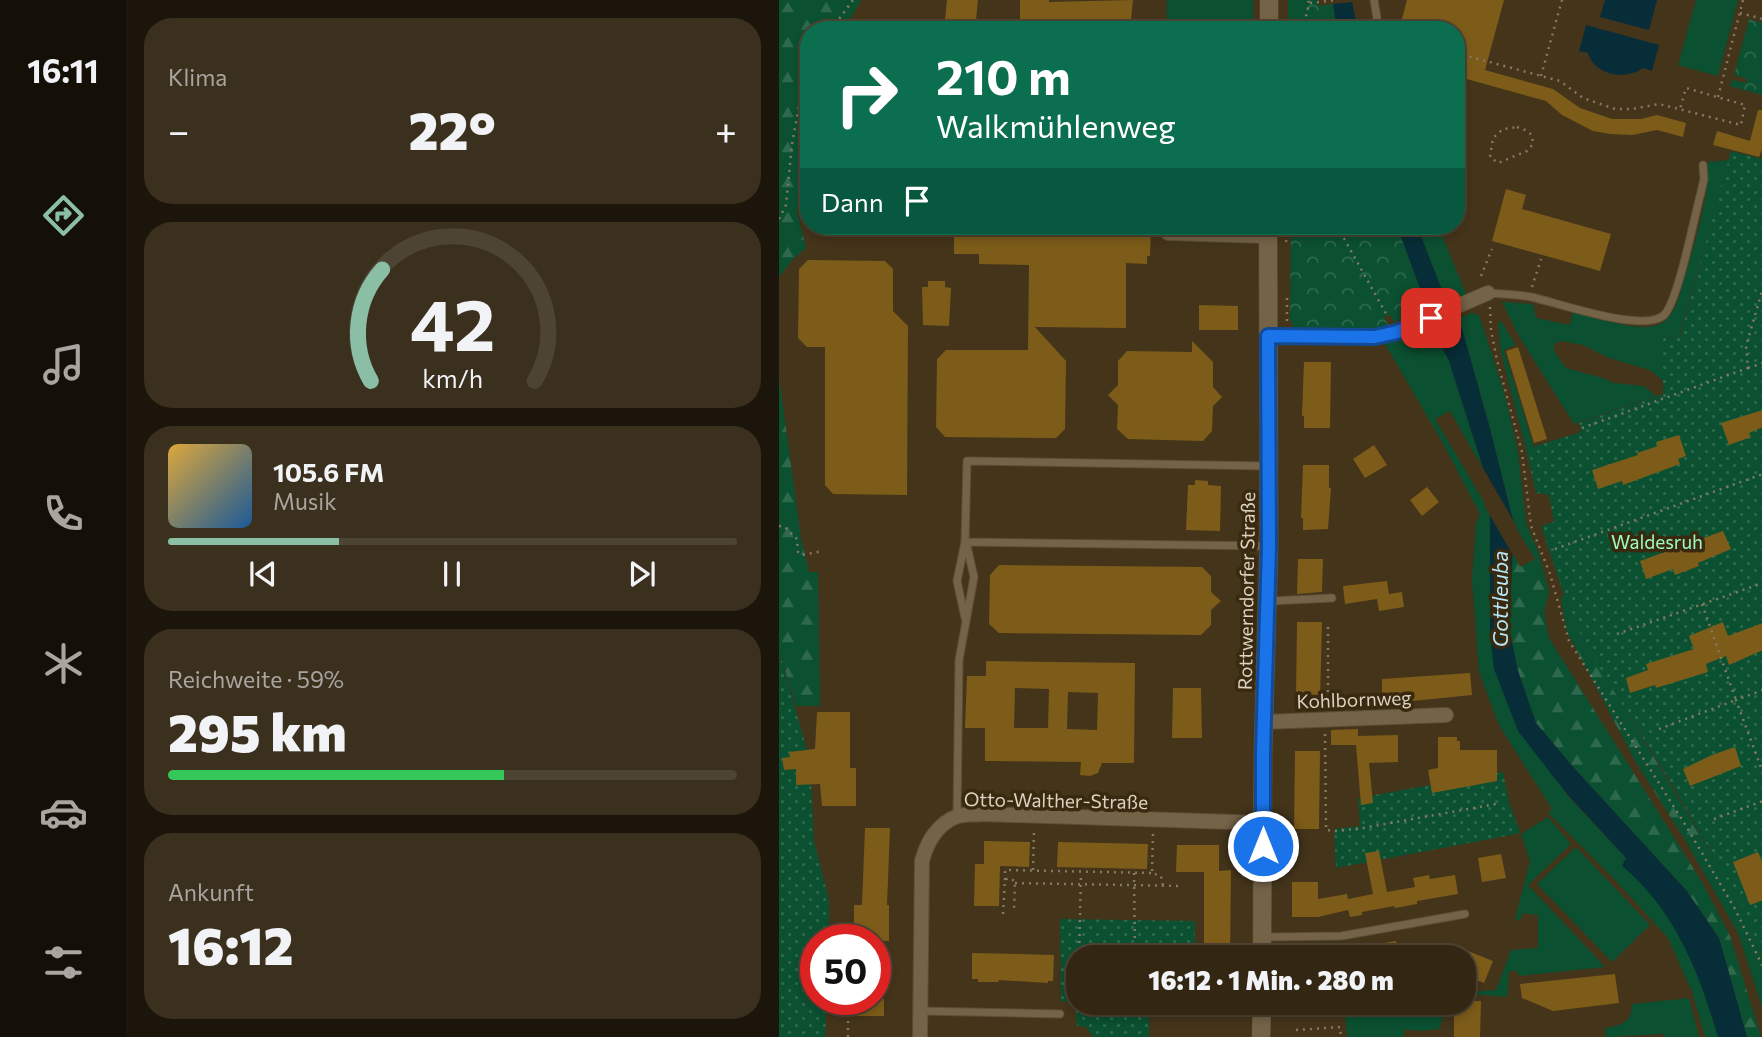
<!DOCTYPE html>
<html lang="de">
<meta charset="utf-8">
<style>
:root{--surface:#332714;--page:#3b2f1d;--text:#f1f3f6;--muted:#a9a5a0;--line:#4e4434;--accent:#8abfa5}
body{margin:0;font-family:Commissioner,sans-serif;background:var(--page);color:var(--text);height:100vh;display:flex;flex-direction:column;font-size:26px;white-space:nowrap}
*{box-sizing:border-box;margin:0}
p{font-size:23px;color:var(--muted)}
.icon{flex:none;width:38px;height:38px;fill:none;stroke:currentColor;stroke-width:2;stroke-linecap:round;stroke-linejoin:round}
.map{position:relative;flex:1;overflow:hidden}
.drawer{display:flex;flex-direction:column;gap:18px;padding:18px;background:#1c150b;width:653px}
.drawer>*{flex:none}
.banner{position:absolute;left:21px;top:21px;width:665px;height:214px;border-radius:28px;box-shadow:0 4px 10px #0003,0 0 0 2px var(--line);background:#0b6e4f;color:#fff;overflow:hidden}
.speed{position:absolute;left:21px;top:924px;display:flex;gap:14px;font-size:35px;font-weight:700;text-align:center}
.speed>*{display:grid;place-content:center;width:91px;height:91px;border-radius:50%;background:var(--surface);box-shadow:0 4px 10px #0003,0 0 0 2px var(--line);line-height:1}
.speed .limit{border:10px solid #d22;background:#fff;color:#111}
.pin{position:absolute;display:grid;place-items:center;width:60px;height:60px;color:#fff;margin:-30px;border-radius:14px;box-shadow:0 4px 10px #0006}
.me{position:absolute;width:77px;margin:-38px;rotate:0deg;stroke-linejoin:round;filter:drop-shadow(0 0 5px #0008)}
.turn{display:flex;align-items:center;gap:24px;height:147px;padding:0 21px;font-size:32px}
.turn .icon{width:91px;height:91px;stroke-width:2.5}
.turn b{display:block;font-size:49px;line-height:60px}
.then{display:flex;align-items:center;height:66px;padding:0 21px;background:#0003;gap:14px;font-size:26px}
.big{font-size:52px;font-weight:800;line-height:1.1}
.drawer .tile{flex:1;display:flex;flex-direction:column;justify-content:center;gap:10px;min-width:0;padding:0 24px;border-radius:28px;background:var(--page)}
.drawer .dial{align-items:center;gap:0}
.dial svg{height:182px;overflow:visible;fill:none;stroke:var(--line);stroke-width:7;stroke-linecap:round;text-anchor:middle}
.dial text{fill:var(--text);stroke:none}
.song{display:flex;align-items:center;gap:21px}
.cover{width:84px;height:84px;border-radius:10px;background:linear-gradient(135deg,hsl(40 70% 55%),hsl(210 70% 35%))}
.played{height:7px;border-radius:4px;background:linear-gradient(90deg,var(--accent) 30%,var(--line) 30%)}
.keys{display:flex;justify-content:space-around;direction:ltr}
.heat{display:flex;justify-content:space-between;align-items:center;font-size:38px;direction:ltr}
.charge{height:10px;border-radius:5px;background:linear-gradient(90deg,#34c759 59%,var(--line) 0)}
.trip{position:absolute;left:287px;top:945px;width:410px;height:70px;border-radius:28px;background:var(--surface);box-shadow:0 4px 10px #0003,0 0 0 2px var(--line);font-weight:800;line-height:70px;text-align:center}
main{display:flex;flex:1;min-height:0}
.tabs{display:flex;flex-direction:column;width:126px;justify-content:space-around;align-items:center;background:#141008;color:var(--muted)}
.tabs .icon{width:49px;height:49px}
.tabs .on{color:var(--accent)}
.tabs b{font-size:32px;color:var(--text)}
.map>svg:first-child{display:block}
</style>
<main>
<nav class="tabs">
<b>16:11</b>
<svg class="icon on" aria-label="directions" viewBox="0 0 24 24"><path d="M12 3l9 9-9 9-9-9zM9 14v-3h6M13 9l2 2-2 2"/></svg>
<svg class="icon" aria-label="music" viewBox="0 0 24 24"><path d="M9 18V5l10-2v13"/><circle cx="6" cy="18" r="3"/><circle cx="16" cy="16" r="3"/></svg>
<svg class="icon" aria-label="phone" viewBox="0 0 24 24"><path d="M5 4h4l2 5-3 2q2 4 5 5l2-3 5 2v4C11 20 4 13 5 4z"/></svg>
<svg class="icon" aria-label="climate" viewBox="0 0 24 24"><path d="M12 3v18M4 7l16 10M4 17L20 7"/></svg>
<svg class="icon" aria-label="car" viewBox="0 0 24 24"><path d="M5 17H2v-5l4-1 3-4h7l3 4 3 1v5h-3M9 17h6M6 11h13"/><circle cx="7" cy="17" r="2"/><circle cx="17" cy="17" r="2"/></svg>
<svg class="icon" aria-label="filters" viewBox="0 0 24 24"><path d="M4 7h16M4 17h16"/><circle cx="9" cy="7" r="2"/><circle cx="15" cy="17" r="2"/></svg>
</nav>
<section class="drawer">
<div class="tile"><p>Klima</p>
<div class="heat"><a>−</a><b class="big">22°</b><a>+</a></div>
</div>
<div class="tile dial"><svg viewBox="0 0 100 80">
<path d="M14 69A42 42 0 1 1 86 69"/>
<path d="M14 69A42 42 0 0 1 19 20" stroke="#8abfa5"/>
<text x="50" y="56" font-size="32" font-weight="700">42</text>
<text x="50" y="72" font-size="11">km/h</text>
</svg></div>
<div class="tile">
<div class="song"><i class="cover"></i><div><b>105.6 FM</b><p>Musik</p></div></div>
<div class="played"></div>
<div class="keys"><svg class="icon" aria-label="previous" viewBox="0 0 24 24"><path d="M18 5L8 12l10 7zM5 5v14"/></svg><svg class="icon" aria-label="pause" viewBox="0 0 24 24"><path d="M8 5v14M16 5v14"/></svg><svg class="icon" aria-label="next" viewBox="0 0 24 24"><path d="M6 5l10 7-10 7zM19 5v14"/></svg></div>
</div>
<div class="tile"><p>Reichweite · 59%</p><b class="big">295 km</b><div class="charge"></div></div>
<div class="tile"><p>Ankunft</p><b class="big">16:12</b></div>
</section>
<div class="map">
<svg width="984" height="1037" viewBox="0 0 984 1037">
<defs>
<pattern id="forest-firs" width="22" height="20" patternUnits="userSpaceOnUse" patternTransform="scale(1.75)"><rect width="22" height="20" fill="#0b5031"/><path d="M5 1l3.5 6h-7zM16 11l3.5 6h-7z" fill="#2e684d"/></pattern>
<pattern id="park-crowns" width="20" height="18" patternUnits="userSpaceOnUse" patternTransform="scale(1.75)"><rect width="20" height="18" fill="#0b5031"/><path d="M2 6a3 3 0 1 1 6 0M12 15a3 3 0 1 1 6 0" fill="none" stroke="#2e684d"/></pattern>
<pattern id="garden-dots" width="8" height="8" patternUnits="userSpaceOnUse" patternTransform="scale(1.75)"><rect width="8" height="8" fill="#0b5031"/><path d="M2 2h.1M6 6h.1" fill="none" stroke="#2e684d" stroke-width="1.8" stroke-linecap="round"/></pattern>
</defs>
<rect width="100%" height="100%" fill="#44341a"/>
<path fill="#0b5031" d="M388,0H474V30H387Z
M917,0H959L939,76L899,65Z
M950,160L900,337L884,338V381L871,370L830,358L804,345L782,341L775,344V351L787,368L824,378L835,383L865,386L877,396L795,424L741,338L723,302L754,304L757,318L791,325L794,312C815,317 865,335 883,323C892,318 895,308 899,300C907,270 935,188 928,162Z
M638,226H659L687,294L668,303Z
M692,313L698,314L701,318L725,392L739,452L747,523L759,551L770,591L756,559L735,524L710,425L680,318Z
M722,321L737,345L725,350L755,447L747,449L722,353L719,323Z
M653,328L670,361L705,471L671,411L656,419L711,512V634L771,769L788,795L847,858L844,866C897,911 920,971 939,1037H926L913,992L889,938L836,880L769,813L773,809L720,725L700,672L693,579L697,523L701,514L662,440L606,344Z
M785,595L807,644L799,646L788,634L782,598Z
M769,817L792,844L749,885L826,967L740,976L738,971H730L728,997L691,994L690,992L717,990L732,950L759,948V915L744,913L741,921L736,919L751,861L742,834Z
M922,836C943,872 973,911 982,952C984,969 983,989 983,1007L959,933L909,845Z
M797,847L871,925L833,962L758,884Z
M910,998L920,1037H886L885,1034L827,1037L826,1028C842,1026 853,1022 853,1004Z
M643,1003H669L660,1029L641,1031L626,1029L624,1037H568L566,1013Z"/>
<path fill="url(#forest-firs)" d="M0,0H82L65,30H30V109L18,212L27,248L14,259L0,277Z
M0,377L22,538L30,572H39L41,706H17L0,650Z
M732,549L741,567L756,559L770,591L765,613L770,638L923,882L951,936L982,1037H968L940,938L907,890L795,768L757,723L739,671L730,629Z
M788,632L799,646L807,644L922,836L909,845L855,759Z"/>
<path fill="url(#park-crowns)" d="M509,0H538L539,6L554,4L558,30H509Z
M970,19L983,23V95L951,86L953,80L967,83L968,79L955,75Z
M512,226H618L649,310L615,322L611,315L605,317L610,327L596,330H516L511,320Z"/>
<path fill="url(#garden-dots)" d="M952,151L983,159V955L965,909L895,788L806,644L785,595L762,526L775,522L770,495L757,493L747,449L802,432L800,423L884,394V338L901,337Z
M0,650L31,761L35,841L50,900V940H37V999H48L46,1037H0Z
M724,772L730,802L741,832L738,834L557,868L555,829L581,826L579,798Z
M281,919L416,921V957H299V1003H370V1037H314L307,1027L298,1026L296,1003L282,1001Z"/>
<path fill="#072d38" d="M826,0H878L870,30L821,17Z
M573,2L579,30H558L554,4Z
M807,25L880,45L873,71L864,68C847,81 815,75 809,53L800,51Z
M618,226H638L668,303L649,310Z
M680,318L710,425L735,524L730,629L739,671L757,723L795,768L907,890L940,938L968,1037H939C920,972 896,910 843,866L847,858L788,794L739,731L715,669L711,634V512L705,471L670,361L653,328Z"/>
<path fill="#44341a" d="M697,456L738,527L735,557L706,507L702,472Z"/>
<path fill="#7d5c1a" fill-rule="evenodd" d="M168,0H199L196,30H165Z
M241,0H270V2L354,0L351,30H241Z
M628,0H725L706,70L774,89L801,108L833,119H862L878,115L907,123L904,137L878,130L853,135L831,134L814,131L783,115L767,101L677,76V30H620Z
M979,110H984V147L980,157L934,145L938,131L971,141Z
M727,189L747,195L743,209L832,234L821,271L713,241Z
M175,226L372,227L371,256H368V264L347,263V328L256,327L287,361L286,429L277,438L166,437L157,427L158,359L167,350H249L250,265L200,264V254H175Z
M29,260L106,261L114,269V311L129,326L128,495L54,494L46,485V347H28L19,338L20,269Z
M149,281H166V287L172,288L170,326L144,325L143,287H149Z
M420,305L459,306V330H420Z
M413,341L434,362V387L443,397L434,406L433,431L424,441L349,439L338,429L339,405L329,395L339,385V361L348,351L413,352Z
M739,347L768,439L755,443L727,351Z
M525,362H552L551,428H525V416H523Z
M984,410V427L970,433L972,437L950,445L942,423Z
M900,435L907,456L899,459L901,464L844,485L843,481L819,489L813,470L859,455L858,453L879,446L877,442Z
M595,445L608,465L586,478L574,459Z
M524,465H550V488H552L549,529L524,530V518H522Z
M416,480L429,481V485L442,486L441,531L407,530L409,485H416Z
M648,487L660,502L643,516L631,500Z
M944,531L952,549L919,563L920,566L896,575L894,569L867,579L861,561Z
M519,559H544L543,592L518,594Z
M220,565L423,567L432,576V592L442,601L432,610V625L422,635L220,633L210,624L211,575Z
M608,581L610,594L623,592L625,607L600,611L598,599L566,604L564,586Z
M518,622H543L541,700L517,699Z
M944,622L949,636L984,623V650L950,665L947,656L927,664L929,672L877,688L876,685L851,693L847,678L869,670L867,664L915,649L910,636Z
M207,661L356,663L355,763H323L319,773L311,776L301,775L302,762L206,761V728H186L188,676H207ZM236,688L270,689L269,728H235ZM289,692L319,693L318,730L288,729Z
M691,673L693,695L603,704V679Z
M394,688H422L423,738H393Z
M38,712H71V768H77V806H43L41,784L17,785V769L5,770L3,758L11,757L10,752L36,749Z
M579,729V736L619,735V762L590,763L594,803L582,805L577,745H552V730Z
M659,737H678V741H681V750H718V781L653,793L649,770L659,768Z
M956,747L962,766L911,786L904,769L933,755Z
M516,751H541L540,829H515Z
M86,828H111L108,905H110V941L75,940V905H83Z
M205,841L251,842L250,867L221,866L220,906H195L196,864H205Z
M279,842L369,844L368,869L278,867Z
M398,845H440V871L452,870L451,957H425V872H397Z
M600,851L608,892L636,887L634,878L650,875L651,879L676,875L679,894L638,901V904L616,908L615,906L583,912V915L571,917L569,910L539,917H513V882H539V899L568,894L569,899L594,894L586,853Z
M979,852L984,864V900L971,905L954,862Z
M722,854L727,878L703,882L699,858Z
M617,941L620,957H595L593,945Z
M684,949L714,961L705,983L684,975Z
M193,953L275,955L274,981H269V983L220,980L219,982H199V979H193Z
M836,974L840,1003L774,1011L743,998L741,984Z
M74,999H105V1016H74Z
M684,1001H702L701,1037H675V1003Z
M424,1003H450V1015H424Z"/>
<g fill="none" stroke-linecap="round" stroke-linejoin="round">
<g stroke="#5c4f38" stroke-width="9">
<path id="service" d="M595,0L600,30
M709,293C723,294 738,294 752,297C777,302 868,335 886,314C900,297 915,218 922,192L925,179L924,165
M186,542L490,546
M490,601L553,598
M186,618L178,581L186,542L188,461L489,466
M178,816L180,660L195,577L188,546
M484,937L562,936L686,914
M142,1011L281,1014"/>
</g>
<g stroke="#5c4f38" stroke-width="16">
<path id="minor" d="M389,226V233L488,236
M489,336L596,337L618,332L709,293
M485,722L667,715
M141,1037L143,861C148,842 159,823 179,816C186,814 195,815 202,814L485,823"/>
</g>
<g stroke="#5c4f38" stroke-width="19">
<path id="secondary" d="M490,0V30
M483,957L484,751L490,546L489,226
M482,1037L483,1003"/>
</g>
<path stroke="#867964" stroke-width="2.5" stroke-dasharray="2 5" stroke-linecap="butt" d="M531,3L559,0
M961,13L984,19
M52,30L74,0
M524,30L530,3L529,0
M677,53L781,81L804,98L836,109H853L880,104L962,125L966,105L907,88L901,109
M762,76L783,0
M939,97L964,0
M738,127L746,130L753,135L754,144L748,151L719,163L711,157L714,138L724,129Z
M0,219L7,205L13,144L25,79L30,69
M558,226L609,317
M507,242L509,226
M702,276L713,249
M753,287L762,259
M508,298V323
M711,307L712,330L718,360L743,452L752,526L771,574L790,641L907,826L956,909L984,967
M969,368L984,363
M803,428L969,368L967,346L984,288
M0,526L6,527L18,539L19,552L23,555L44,551
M776,549L984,474
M838,634L984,583
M984,690L957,700L984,773
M549,706V627
M880,729L957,700L923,604
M546,734L547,830L558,831L584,828L717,804
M935,819L984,801
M374,834L373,873L382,876L384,886
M254,870L255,831
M355,873L356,957
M226,880V870L373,873
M236,883L400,886
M224,914L226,880L229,878L236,881L235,911
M300,957L302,873
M517,1030L561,1027L562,1037
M69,1037V999"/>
<use href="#service" stroke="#746347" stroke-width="7"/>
<use href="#minor" stroke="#746347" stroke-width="14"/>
<use href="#secondary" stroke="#746347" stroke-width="18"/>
</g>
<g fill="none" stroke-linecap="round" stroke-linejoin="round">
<g stroke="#114b97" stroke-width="18">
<path id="route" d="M484,846V751L490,546L489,336L596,337L618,332L652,318"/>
</g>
<use href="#route" stroke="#1a73e8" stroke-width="12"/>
</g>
<g text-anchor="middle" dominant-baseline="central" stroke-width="7" stroke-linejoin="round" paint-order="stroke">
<g font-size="19" fill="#9efac5" stroke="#392a0f">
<text x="878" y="541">Waldesruh</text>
</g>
<g font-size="19" fill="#dbd2c2" stroke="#392a0f">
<text transform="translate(467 591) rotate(-89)">Rottwerndorfer Straße</text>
<text transform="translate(575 699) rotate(-2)">Kohlbornweg</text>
<text transform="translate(277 800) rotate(1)">Otto-Walther-Straße</text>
</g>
<g font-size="21" font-style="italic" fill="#b6e8fb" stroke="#392a0f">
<text transform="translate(720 599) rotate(-90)">Gottleuba</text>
</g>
</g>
</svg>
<div class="speed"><div class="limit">50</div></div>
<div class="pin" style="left:652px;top:318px;background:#d93025"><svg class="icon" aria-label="arrive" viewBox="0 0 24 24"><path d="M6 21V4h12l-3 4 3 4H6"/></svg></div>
<svg class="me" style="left:484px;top:846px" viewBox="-20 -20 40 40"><circle r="17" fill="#1a73e8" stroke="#fff" stroke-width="3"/><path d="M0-11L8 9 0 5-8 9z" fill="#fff"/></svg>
<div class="trip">16:12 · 1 Min. · 280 m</div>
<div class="banner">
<div class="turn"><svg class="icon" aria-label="right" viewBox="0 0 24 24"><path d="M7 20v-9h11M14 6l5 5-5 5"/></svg><div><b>210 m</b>Walkmühlenweg</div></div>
<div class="then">Dann<svg class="icon" aria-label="arrive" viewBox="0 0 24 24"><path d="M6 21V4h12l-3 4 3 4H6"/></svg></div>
</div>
</div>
</main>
